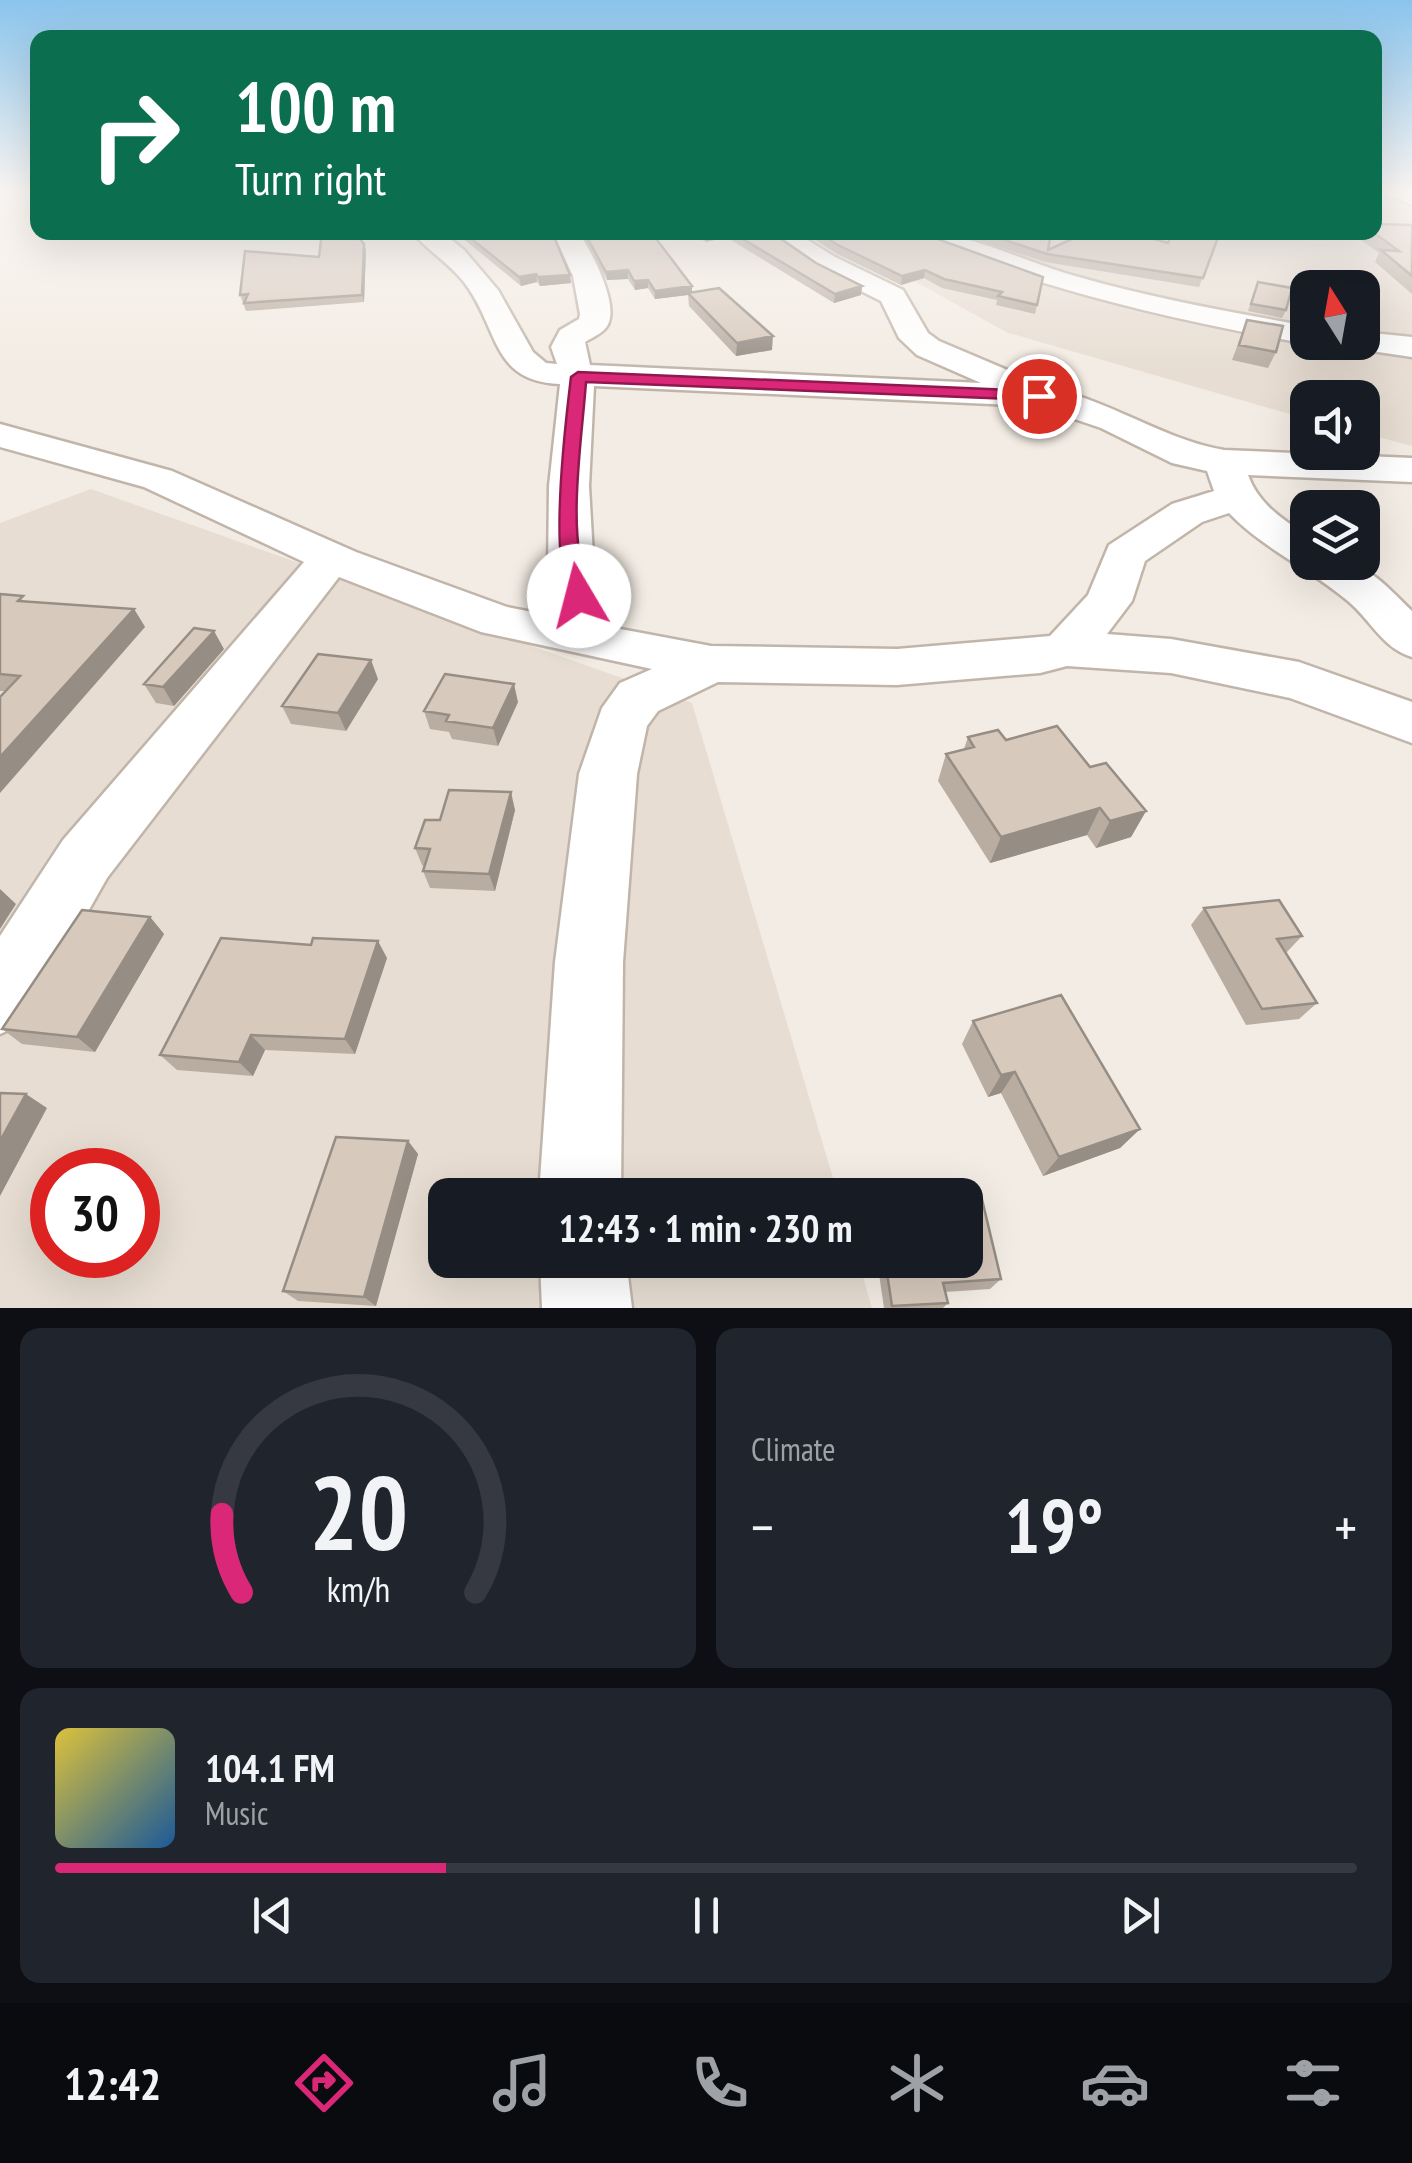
<!DOCTYPE html>
<meta charset="utf-8">
<style>
:root{--surface:#171b24;--page:#20242c;--text:#f1f3f6;--muted:#9ea1a6;--line:#363941;--accent:#db2777}
body{margin:0;font-family:"PT Sans Narrow",sans-serif;background:var(--page);color:var(--text);height:100vh;display:flex;flex-direction:column;font-size:38px;white-space:nowrap}
*{box-sizing:border-box;margin:0}
p{font-size:32px;color:var(--muted)}
.icon{flex:none;width:55px;height:55px;fill:none;stroke:currentColor;stroke-width:2;stroke-linecap:round;stroke-linejoin:round}
.map{position:relative;height:1308px;overflow:hidden}
.panel{display:flex;flex-direction:column;gap:20px;padding:20px;background:#0d0f14;flex:1}
.panel>*{flex:none}
.guide{position:absolute;left:30px;top:30px;width:1352px;height:210px;border-radius:20px;box-shadow:0 10px 40px #0002;background:#0b6e4f;color:#fff;overflow:hidden}
.needle{width:65px;rotate:349deg}
.controls{position:absolute;left:1290px;top:270px;display:grid;gap:20px}
.controls a{display:grid;place-items:center;width:90px;height:90px;border-radius:20px;background:var(--surface);box-shadow:0 10px 40px #0002;font-size:50px}
.speed{position:absolute;left:30px;top:1148px;display:flex;gap:20px;font-size:50px;font-weight:700;text-align:center}
.speed>*{display:grid;place-content:center;width:130px;height:130px;border-radius:50%;background:var(--surface);box-shadow:0 10px 40px #0002;line-height:1}
.speed .limit{border:15px solid #d22;background:#fff;color:#111}
.pin{position:absolute;display:grid;place-items:center;width:85px;height:85px;color:#fff;margin:-42px;border:5px solid #fff;border-radius:50%;box-shadow:0 2px 10px #0007}
.me{position:absolute;width:110px;margin:-55px;rotate:352deg;stroke-linejoin:round;filter:drop-shadow(0 0 8px #0008)}
.turn{display:flex;align-items:center;gap:35px;height:210px;padding:0 40px;font-size:45px}
.turn .icon{width:130px;height:130px;stroke-width:2.5}
.turn b{display:block;font-size:70px;line-height:85px}
.big{font-size:75px;font-weight:600;line-height:1.1}
.panel .card{flex:1;display:flex;flex-direction:column;justify-content:center;gap:15px;min-width:0;padding:0 35px;border-radius:20px;background:var(--page)}
.panel .dial{align-items:center;gap:0}
.dial svg{height:260px;overflow:visible;fill:none;stroke:var(--line);stroke-width:7;stroke-linecap:round;text-anchor:middle}
.dial text{fill:var(--text);stroke:none}
.song{display:flex;align-items:center;gap:30px}
.cover{width:120px;height:120px;border-radius:15px;background:linear-gradient(135deg,hsl(50 70% 55%),hsl(210 70% 35%))}
.played{height:10px;border-radius:5px;background:linear-gradient(90deg,var(--accent) 30%,var(--line) 30%)}
.keys{display:flex;justify-content:space-around;direction:ltr}
.heat{display:flex;justify-content:space-between;align-items:center;font-size:55px;direction:ltr}
.panel .tiles{flex:1;display:grid;gap:20px;grid-template-columns:1fr 1fr}
.card:last-child{grid-column:span 2}
.trip{position:absolute;left:428px;top:1178px;width:555px;height:100px;border-radius:20px;background:var(--surface);box-shadow:0 10px 40px #0002;font-weight:600;line-height:100px;text-align:center}
.tabs{display:flex;height:160px;justify-content:space-around;align-items:center;background:#090b0e;color:var(--muted)}
.tabs .icon{width:70px;height:70px}
.tabs .current{color:var(--accent)}
.tabs b{font-size:45px;color:var(--text)}
.map>svg:first-child{display:block}
</style>
<div class="map">
<svg width="1412" height="1308" viewBox="0 0 1412 1308">
<rect width="100%" height="100%" fill="#f3ece4"/>
<path fill="#e7ddd2" fill-rule="evenodd" d="M1375,192H1412V446L1363,433L1362,398H1308L1307,419L1006,332L828,233L1375,232ZM1308,288H1362V342H1308Z
M91,489L692,703L838,1195H445V1260H858L872,1308H0V523ZM52,1170H138V1255H52Z"/>
<g fill="none" stroke-linecap="round" stroke-linejoin="round">
<g stroke="#c1b5aa" stroke-width="5">
<path id="minor" d="M1382,192H1412V205Z
M412,232H442L464,250L498,290L533,352L546,363L557,364L551,347L560,330L579,319L580,314L573,276L553,232H578C591,250 617,300 609,322C606,332 593,337 585,342L590,365L981,383L917,355L899,338L881,301L817,269L765,232H795L835,257L903,290L928,333L939,341L1019,375L1022,385C1095,388 1154,438 1224,450L1412,458V482L1248,475C1258,503 1282,520 1308,535V562C1367,562 1370,570 1412,611V657C1382,648 1371,620 1348,601C1309,568 1265,550 1229,513L1202,522L1145,561L1132,601L1107,634L1171,639L1299,662L1412,702V743L1290,698L1171,673L1067,666L1040,673L897,685L718,682L658,711L647,726L637,774L623,962L621,1195H539L555,962L579,774L602,708L620,683L652,669L481,632L339,577L107,878L25,1023L0,1034V936L63,840L304,562L144,487L0,447V424L172,471L356,552L507,607L563,618L548,573L549,486L560,384C490,381 500,329 464,282C449,263 427,250 412,232ZM594,386L1036,406L1101,428L1172,463L1207,471L1214,491L1172,504L1109,545L1088,595L1050,636L897,649L711,646L615,628L594,573L589,486Z
M914,232C970,232 1022,261 1075,276C1151,298 1229,312 1308,326V342H1315L1308,344C1174,320 1043,290 917,237Z
M1362,332L1412,337V357L1351,348L1347,342H1362Z
M540,1260H626L632,1308H542Z"/>
</g>
<use href="#minor" fill="#fff" fill-rule="evenodd"/>
</g>
<path fill="#b9ada2" d="M1412,225V294L1375,262L1379,253L1354,235L1355,232H1375Z
M455,232H552L571,283L540,286L537,282L521,286Z
M580,232H651L692,286V292L772,350L736,356L689,306L688,295L655,299L648,288L635,290L628,279L607,280Z
M688,232H771L816,263L862,286L861,295L834,303L726,237L706,242Z
M803,232H918L1043,277L1035,314L996,305L997,300L942,288L924,278L901,285L837,254Z
M949,232H1050L1048,250L1168,243L1220,232L1199,287L1045,262L956,233Z
M364,244L366,251L364,302L246,311L240,295L319,257Z
M1255,289L1286,310L1282,318L1248,311Z
M1247,320L1276,352L1268,368L1232,360Z
M0,594L27,601L134,609L145,627L6,691H0Z
M224,649L174,706L156,703L144,684Z
M378,679L346,731L291,724L282,706Z
M518,702L498,746L452,739L449,732L430,729L424,711Z
M968,737L1006,740L1090,767L1146,811L1131,837L1096,848L1087,835L990,863L938,781L946,754L964,749Z
M515,810L495,891L430,888L423,871L424,866L422,865L415,848L440,820Z
M1204,908L1302,936L1286,953L1317,1003L1299,1019L1246,1025L1191,925Z
M150,917L164,934L95,1052L22,1044L2,1029Z
M387,958L355,1054L265,1050L253,1076L177,1070L160,1055Z
M973,1021L1140,1129L1120,1148L1043,1176L1001,1093L988,1097L962,1044Z
M408,1141L418,1154L376,1306L298,1301L283,1291Z
M877,1260H965L1001,1279L990,1289L945,1292L948,1303L943,1308H884Z"/>
<path fill="#968d84" d="M713,232H726V237L706,242V234Z
M364,244L366,251L364,302L362,295Z
M628,270V279L607,280L606,272Z
M925,270L924,278L901,285L902,276Z
M536,274L537,282L521,286L519,277Z
M570,275L571,283L540,286L538,277Z
M648,280V288L635,290L634,281Z
M692,286V295L688,293V295L655,299V291Z
M862,286L861,295L834,303L835,294Z
M773,336L772,350L736,356L737,343Z
M134,609L145,627L0,793V757Z
M214,631L224,649L174,706L163,687Z
M371,660L378,679L346,731L338,713Z
M514,684L518,702L498,746L493,728Z
M511,792L515,810L495,891L489,874Z
M1100,808L1087,835L990,863L1001,837Z
M1146,811L1131,837L1096,848L1110,821Z
M0,889L16,904L0,929Z
M150,917L164,934L95,1052L77,1037Z
M378,941L387,958L355,1054L345,1039Z
M251,1035L265,1050L253,1076L239,1062Z
M1015,1072L1001,1093L988,1097L1001,1075Z
M26,1094L47,1108L0,1196V1141Z
M1140,1129L1120,1148L1043,1176L1059,1157Z
M408,1141L418,1154L376,1306L364,1297Z"/>
<path fill="#d7c9bc" stroke="#968d84" stroke-width="2.5" d="M1375,224L1412,225V276L1381,250L1399,251L1373,232H1375Z
M322,232H354L364,244L362,295L244,303L248,294L240,295L245,251L319,257Z
M463,232H552L570,275L538,277L536,274L519,277Z
M584,232H651L692,286L655,291L648,280L634,281L628,270L606,272Z
M731,232H771L816,263L862,286L835,294Z
M817,232H918L1043,277L1037,305L998,296L1002,292L944,279L925,270L902,276L838,245Z
M981,232H1050L1051,233L1048,250L1087,232H1129L1168,243L1173,232H1220L1203,278L1047,254Z
M1258,282L1292,288L1286,310L1251,304Z
M719,288L773,336L737,343L688,293Z
M1247,320L1283,326L1276,352L1239,345Z
M0,594L23,596L18,601L134,609L0,757V697L20,676L0,674Z
M194,628L214,631L163,687L144,684Z
M318,654L371,660L338,713L282,706Z
M445,674L514,684L493,728L446,721L449,715L424,711Z
M1057,726L1090,767L1106,763L1146,811L1110,821L1100,808L1001,837L946,754L974,747L968,737L998,730L1006,740Z
M449,790L511,792L489,874L423,871L430,849L415,848L425,820H440Z
M1279,900L1302,936L1277,939L1317,1003L1262,1009L1204,908Z
M82,910L150,917L77,1037L2,1029Z
M221,938L311,945L313,938L378,941L345,1039L251,1035L239,1062L160,1055Z
M1061,995L1140,1129L1059,1157L1015,1072L1001,1075L973,1021Z
M0,1093L26,1094L0,1141Z
M336,1137L408,1141L364,1297L283,1291Z
M980,1191L1001,1279L943,1283L948,1303L892,1306L885,1260H965V1195H901Z"/>
<linearGradient id="sky" x2="0" y2="1"><stop stop-color="#8ac4ec"/><stop offset="0.51" stop-color="#faf6f3"/><stop offset="1" stop-color="#faf6f3" stop-opacity="0"/></linearGradient>
<rect width="1412" height="375" fill="url(#sky)"/>
<path fill="#db2777" stroke="#8e194d" stroke-width="2.5" d="M578,372L1039,391L1047,396L1039,400L586,382C581,450 566,531 589,596L579,603C543,593 567,411 571,377Z"/>
</svg>
<div class="controls">
<a><svg class="needle" viewBox="-14 -14 28 28"><path d="M0-13l5 13h-10z" fill="#e53935"/><path d="M0 13l5-13h-10z" fill="#9ea1a6"/></svg></a>
<a><svg class="icon" aria-label="sound" viewBox="0 0 24 24"><path d="M4 9h4l5-4v14l-5-4H4zM17 9q2 3 0 6"/></svg></a>
<a><svg class="icon" aria-label="layers" viewBox="0 0 24 24"><path d="M12 4l9 5-9 5-9-5zM3 14l9 5 9-5"/></svg></a>
</div>
<div class="speed"><div class="limit">30</div></div>
<div class="pin" style="left:1039px;top:396px;background:#d93025"><svg class="icon" aria-label="arrive" viewBox="0 0 24 24"><path d="M6 21V4h12l-3 4 3 4H6"/></svg></div>
<svg class="me" style="left:579px;top:596px" viewBox="-20 -20 40 40"><circle r="19" fill="#fff"/><path d="M0-13L10 11 0 6-10 11z" fill="#db2777"/></svg>
<div class="trip">12:43 · 1 min · 230 m</div>
<div class="guide">
<div class="turn"><svg class="icon" aria-label="right" viewBox="0 0 24 24"><path d="M7 20v-9h11M14 6l5 5-5 5"/></svg><div><b>100 m</b>Turn right</div></div>
</div>
</div>
<section class="panel">
<div class="tiles">
<div class="card dial"><svg viewBox="0 0 100 80">
<path d="M14 69A42 42 0 1 1 86 69"/>
<path d="M14 69A42 42 0 0 1 8 45" stroke="#db2777"/>
<text x="50" y="56" font-size="32" font-weight="700">20</text>
<text x="50" y="72" font-size="11">km/h</text>
</svg></div>
<div class="card"><p>Climate</p>
<div class="heat"><a>−</a><b class="big">19°</b><a>+</a></div>
</div>
<div class="card">
<div class="song"><i class="cover"></i><div><b>104.1 FM</b><p>Music</p></div></div>
<div class="played"></div>
<div class="keys"><svg class="icon" aria-label="previous" viewBox="0 0 24 24"><path d="M18 5L8 12l10 7zM5 5v14"/></svg><svg class="icon" aria-label="pause" viewBox="0 0 24 24"><path d="M8 5v14M16 5v14"/></svg><svg class="icon" aria-label="next" viewBox="0 0 24 24"><path d="M6 5l10 7-10 7zM19 5v14"/></svg></div>
</div>
</div>
</section>
<nav class="tabs">
<b>12:42</b>
<svg class="icon current" aria-label="directions" viewBox="0 0 24 24"><path d="M12 3l9 9-9 9-9-9zM9 14v-3h6M13 9l2 2-2 2"/></svg>
<svg class="icon" aria-label="music" viewBox="0 0 24 24"><path d="M9 18V5l10-2v13"/><circle cx="6" cy="18" r="3"/><circle cx="16" cy="16" r="3"/></svg>
<svg class="icon" aria-label="phone" viewBox="0 0 24 24"><path d="M5 4h4l2 5-3 2q2 4 5 5l2-3 5 2v4C11 20 4 13 5 4z"/></svg>
<svg class="icon" aria-label="climate" viewBox="0 0 24 24"><path d="M12 3v18M4 7l16 10M4 17L20 7"/></svg>
<svg class="icon" aria-label="car" viewBox="0 0 24 24"><path d="M5 17H2v-5l4-1 3-4h7l3 4 3 1v5h-3M9 17h6M6 11h13"/><circle cx="7" cy="17" r="2"/><circle cx="17" cy="17" r="2"/></svg>
<svg class="icon" aria-label="filters" viewBox="0 0 24 24"><path d="M4 7h16M4 17h16"/><circle cx="9" cy="7" r="2"/><circle cx="15" cy="17" r="2"/></svg>
</nav>
